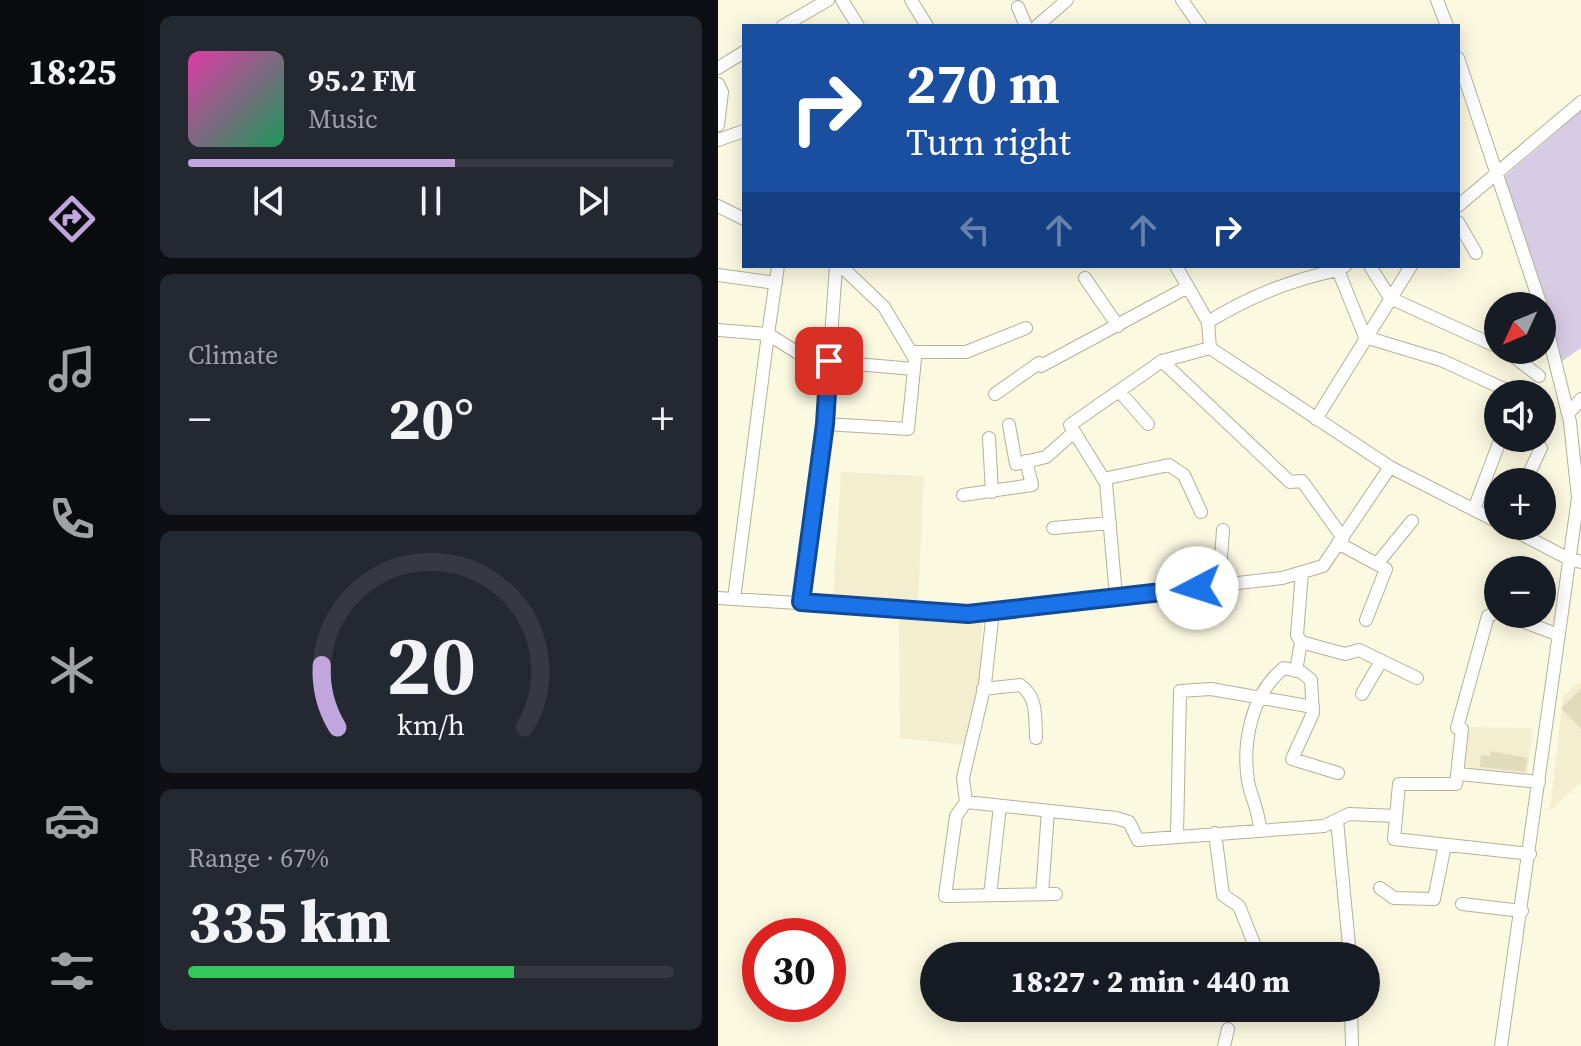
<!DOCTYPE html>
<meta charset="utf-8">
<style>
:root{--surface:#171b24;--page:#242831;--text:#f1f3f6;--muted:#9ea1a6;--line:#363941;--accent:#c0a6dd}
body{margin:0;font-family:"Source Serif 4",serif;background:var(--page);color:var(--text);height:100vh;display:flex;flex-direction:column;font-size:30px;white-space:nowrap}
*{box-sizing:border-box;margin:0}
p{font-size:26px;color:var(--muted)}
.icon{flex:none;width:44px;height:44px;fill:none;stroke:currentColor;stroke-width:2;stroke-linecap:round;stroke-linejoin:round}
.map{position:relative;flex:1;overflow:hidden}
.details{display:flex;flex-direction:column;gap:16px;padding:16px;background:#0d0f14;width:574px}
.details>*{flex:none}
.top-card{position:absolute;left:24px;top:24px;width:718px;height:244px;border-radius:0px;box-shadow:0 4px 20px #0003;background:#1a4fa0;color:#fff;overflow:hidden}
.needle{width:52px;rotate:226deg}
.controls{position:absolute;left:766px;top:292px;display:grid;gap:16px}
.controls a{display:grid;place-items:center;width:72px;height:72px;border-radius:50%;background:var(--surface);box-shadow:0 4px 20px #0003;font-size:40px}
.speed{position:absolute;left:24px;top:918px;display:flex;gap:16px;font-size:40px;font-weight:700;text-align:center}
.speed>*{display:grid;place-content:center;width:104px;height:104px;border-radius:50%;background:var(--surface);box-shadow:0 4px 20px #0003;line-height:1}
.speed .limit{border:12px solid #d22;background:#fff;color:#111}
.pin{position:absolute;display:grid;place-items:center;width:68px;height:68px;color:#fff;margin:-34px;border-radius:16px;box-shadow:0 4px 12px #0006}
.me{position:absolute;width:88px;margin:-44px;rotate:265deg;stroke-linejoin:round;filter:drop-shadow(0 0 6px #0008)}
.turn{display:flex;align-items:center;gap:28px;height:168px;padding:0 32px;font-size:36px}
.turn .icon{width:104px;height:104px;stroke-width:2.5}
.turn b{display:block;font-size:56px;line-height:68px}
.lanes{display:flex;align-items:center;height:76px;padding:0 32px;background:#0003;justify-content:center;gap:40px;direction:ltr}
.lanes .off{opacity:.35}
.big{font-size:60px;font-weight:800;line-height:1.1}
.details .widget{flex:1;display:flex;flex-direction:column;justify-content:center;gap:12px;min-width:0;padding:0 28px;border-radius:12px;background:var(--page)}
.details .dial{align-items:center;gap:0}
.dial svg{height:208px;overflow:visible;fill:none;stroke:var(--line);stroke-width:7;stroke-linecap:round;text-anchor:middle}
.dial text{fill:var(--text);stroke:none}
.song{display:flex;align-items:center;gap:24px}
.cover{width:96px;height:96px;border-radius:12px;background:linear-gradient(135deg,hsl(320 70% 55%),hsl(150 70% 35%))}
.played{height:8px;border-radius:4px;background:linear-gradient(90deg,var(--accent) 55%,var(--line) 55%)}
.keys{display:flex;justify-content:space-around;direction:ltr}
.heat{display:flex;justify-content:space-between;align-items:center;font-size:44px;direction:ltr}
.charge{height:12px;border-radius:6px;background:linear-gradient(90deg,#34c759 67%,var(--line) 0)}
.trip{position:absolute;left:202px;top:942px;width:460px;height:80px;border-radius:40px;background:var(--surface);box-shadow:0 4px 20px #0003;font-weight:800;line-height:80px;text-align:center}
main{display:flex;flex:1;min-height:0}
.dock{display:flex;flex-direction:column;width:144px;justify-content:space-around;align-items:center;background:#090b0e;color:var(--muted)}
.dock .icon{width:56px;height:56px}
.dock .on{color:var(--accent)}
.dock b{font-size:36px;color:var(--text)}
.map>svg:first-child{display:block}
</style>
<main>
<nav class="dock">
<b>18:25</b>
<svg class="icon on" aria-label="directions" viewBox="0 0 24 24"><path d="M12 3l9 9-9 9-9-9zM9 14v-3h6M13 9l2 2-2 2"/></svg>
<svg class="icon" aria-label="music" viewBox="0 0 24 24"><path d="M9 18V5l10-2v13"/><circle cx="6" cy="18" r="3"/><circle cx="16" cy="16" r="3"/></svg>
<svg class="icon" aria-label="phone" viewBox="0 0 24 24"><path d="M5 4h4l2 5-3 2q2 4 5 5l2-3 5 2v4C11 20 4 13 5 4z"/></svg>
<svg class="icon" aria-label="climate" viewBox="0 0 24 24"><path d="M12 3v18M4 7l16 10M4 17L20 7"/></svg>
<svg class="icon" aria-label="car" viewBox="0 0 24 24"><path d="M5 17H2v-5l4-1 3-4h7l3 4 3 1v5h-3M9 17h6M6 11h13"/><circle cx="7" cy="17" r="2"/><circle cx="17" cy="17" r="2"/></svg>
<svg class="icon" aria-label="filters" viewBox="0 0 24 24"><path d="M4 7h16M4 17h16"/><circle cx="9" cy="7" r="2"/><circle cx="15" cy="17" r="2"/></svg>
</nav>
<section class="details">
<div class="widget">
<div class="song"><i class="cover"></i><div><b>95.2 FM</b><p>Music</p></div></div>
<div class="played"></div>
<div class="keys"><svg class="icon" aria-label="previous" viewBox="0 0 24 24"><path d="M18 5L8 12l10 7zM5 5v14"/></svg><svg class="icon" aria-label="pause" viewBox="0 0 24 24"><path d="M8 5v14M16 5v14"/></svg><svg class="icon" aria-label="next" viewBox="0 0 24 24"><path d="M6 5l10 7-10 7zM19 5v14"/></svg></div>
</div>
<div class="widget"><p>Climate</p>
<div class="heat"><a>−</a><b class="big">20°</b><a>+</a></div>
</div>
<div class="widget dial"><svg viewBox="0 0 100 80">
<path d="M14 69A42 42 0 1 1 86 69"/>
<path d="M14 69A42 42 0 0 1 8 45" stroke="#c0a6dd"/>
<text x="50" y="56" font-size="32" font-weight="700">20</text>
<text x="50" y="72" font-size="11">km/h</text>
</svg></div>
<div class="widget"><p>Range · 67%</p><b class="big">335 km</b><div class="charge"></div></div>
</section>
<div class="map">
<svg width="863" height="1046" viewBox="0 0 863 1046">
<rect width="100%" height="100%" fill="#fcf9e1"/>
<path fill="#f3eecf" d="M123,472L206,476L200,602L115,596Z
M181,615L264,621L262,675L246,745L182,738Z
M863,681V782L832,811L845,696Z
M746,727L815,728L809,777L742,772Z"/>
<path fill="#d7cce5" d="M863,111V348L840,364L777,185Z"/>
<path fill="#e0dbba" d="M863,689V729L843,708Z
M773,751L809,758L807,772L762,767L763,755L772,756Z"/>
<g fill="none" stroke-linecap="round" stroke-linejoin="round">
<g stroke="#b4b09a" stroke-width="14">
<path id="minor" d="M124,0L140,26
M193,0L209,26
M464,0L482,26
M719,0L729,26
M300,7L308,26
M65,26L110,0
M319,26L349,0
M740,58L823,306
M0,68L26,52
M0,84L4,92L0,125
M0,140L26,131
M0,206L26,219
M740,206L863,102
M740,222L758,253
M60,266L50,334L91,360L196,369
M627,266L620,270L647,337L723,360L797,394
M652,266L672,298L780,347
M0,275L58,283
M367,278L400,326
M490,322C530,297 573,280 620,270
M0,330L50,334L16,599
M492,348L672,467L780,522
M787,350L821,376
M193,352H248L308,328
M444,361L572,482L584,481L625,538
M323,366L470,287
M401,391L430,424
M277,394L321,363
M850,414L863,399
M598,419L693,266
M107,424L190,429L197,359L166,307L123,266
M291,425L298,464L328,457L356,432
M271,438L274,492
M385,479L451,465L466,475L483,512
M807,482L823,448
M245,495L314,485L308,461
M756,509L783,438
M788,526L851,559L863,562
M335,528L392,523
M620,543L668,569L648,620
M659,564L694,521
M501,586L505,530
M398,596L388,483L352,425L444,361L492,348L490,322L458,266
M0,598L250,614L564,578L605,566L672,467
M83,602L107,424L118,266
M477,607L479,588
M275,611L267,684L245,778L248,802L238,816L227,896L338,894
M780,612L770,616L739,728L744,729L738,784H681L676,839L812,854
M785,614L841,635
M583,642L627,654L641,650L699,678
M578,671L583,642L579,635L584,572
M265,689L302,685C320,697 317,718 318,738
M644,694L663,661
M741,774L821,782
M248,802L398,818L411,822L420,840L606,826L631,814L678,816
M619,820L632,956
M542,829C540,807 533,798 530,781C524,741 534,693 566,668L583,672L593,680L595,713L574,759L620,773
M497,833L505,895L521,906L541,956
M459,836L462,691L493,689L595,707
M662,888L676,898L716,899L727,845
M324,894L330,811
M272,895L282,806
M744,904L804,911
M633,1008L634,1046
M506,1046L510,1029
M783,1046L860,498L852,422L824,309"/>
</g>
<use href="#minor" stroke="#fff" stroke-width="12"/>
</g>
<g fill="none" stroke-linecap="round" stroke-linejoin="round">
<g stroke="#114b97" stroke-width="20">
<path id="route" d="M111,361L107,424L83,602L250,614L479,588"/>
</g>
<use href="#route" stroke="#1a73e8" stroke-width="14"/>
</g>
</svg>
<div class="controls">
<a><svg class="needle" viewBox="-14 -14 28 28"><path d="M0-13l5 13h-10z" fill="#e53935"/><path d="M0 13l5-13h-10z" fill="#9ea1a6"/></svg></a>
<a><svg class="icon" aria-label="sound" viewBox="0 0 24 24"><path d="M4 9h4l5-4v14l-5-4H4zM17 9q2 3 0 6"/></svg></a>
<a>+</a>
<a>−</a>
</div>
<div class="speed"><div class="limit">30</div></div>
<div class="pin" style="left:111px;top:361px;background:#d93025"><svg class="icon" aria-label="arrive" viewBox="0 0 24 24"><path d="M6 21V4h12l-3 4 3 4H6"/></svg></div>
<svg class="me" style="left:479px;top:588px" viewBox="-20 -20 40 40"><circle r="19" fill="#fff"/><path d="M0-13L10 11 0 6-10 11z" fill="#1a73e8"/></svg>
<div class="trip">18:27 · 2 min · 440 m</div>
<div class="top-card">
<div class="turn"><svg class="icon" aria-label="right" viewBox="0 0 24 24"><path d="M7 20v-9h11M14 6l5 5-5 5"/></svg><div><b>270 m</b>Turn right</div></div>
<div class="lanes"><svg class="icon off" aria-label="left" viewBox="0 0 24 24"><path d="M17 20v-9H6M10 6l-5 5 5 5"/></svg><svg class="icon off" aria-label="ahead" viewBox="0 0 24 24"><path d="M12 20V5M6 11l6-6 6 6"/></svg><svg class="icon off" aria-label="ahead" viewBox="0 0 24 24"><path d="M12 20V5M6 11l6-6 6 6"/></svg><svg class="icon" aria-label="right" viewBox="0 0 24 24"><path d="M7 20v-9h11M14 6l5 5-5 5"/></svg></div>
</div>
</div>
</main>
